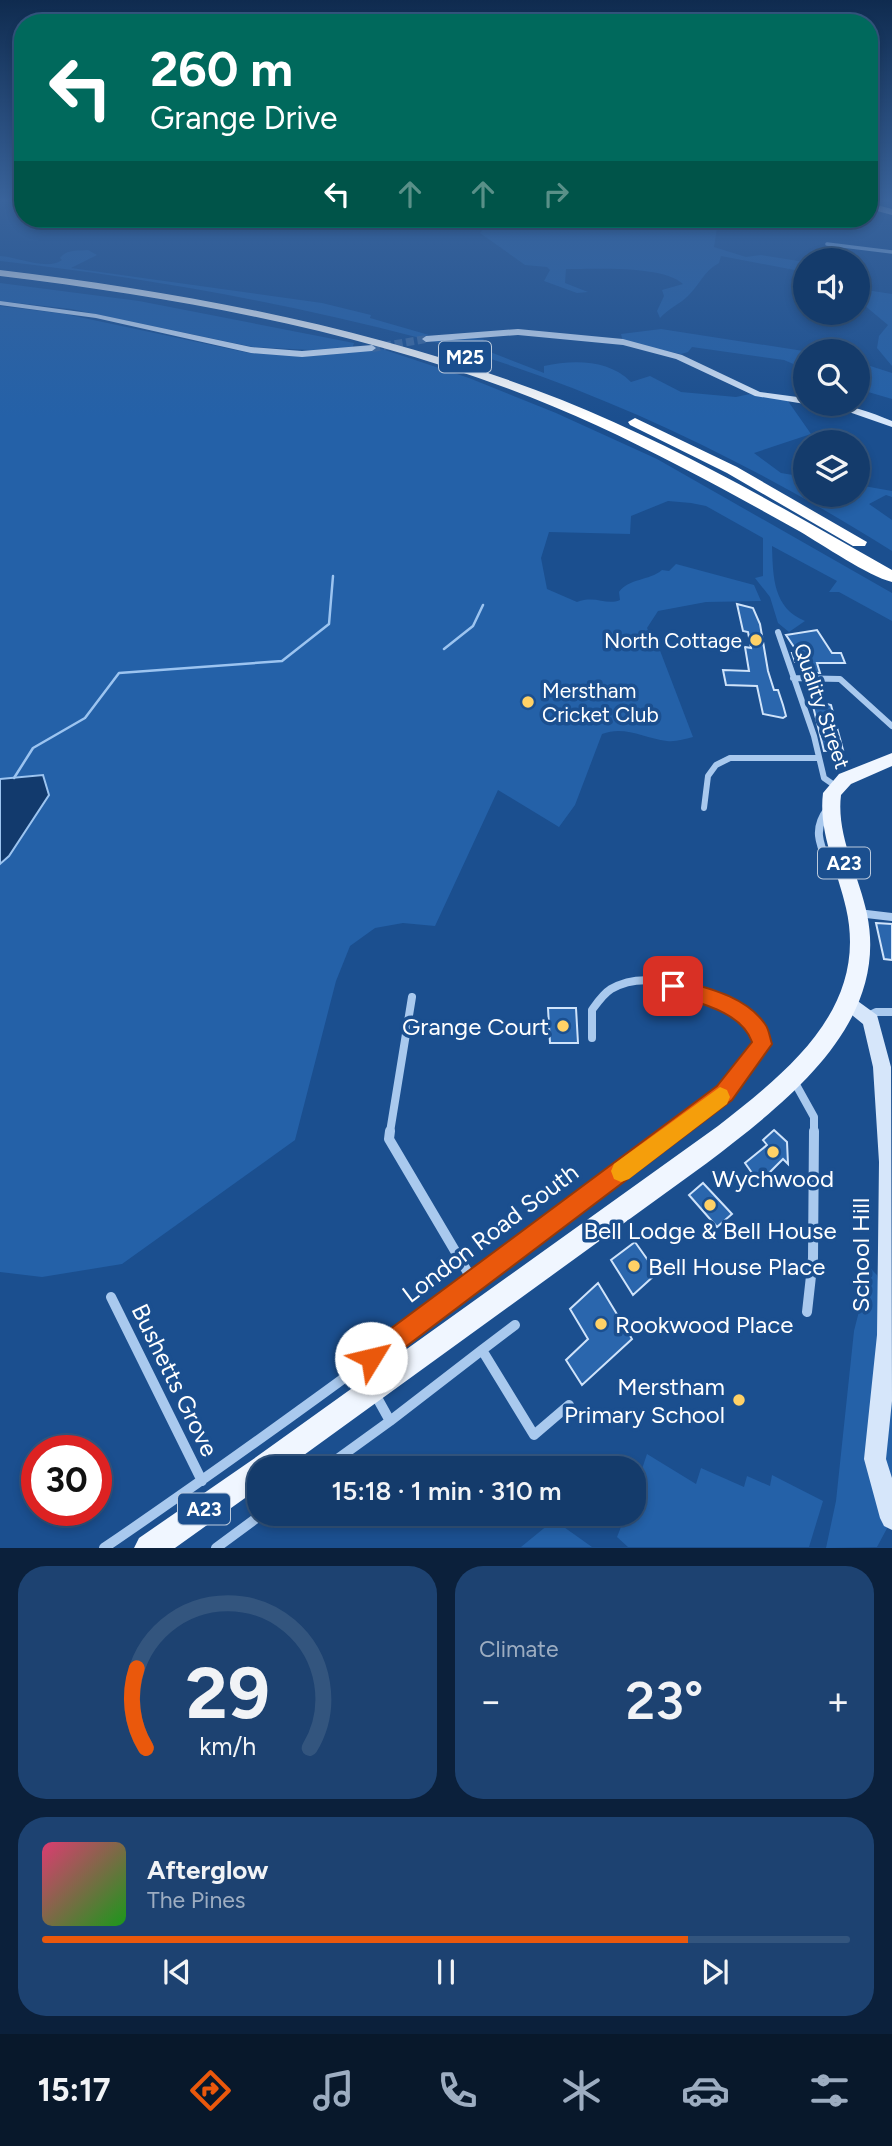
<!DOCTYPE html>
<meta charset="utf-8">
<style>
:root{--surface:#143b6b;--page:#1d4271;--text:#f1f3f6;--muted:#9dadc1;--line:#33557e;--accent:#ea580c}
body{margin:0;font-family:Figtree,sans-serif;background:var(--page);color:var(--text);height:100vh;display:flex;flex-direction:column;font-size:26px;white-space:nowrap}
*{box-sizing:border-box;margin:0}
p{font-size:23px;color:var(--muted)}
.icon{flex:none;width:38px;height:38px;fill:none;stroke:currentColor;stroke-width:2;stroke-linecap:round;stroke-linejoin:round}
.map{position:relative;height:1548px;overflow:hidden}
.side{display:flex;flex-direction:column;gap:18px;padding:18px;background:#0b203b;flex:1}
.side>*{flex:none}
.hud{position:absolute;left:14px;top:14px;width:864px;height:214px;border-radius:28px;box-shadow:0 4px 10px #0003,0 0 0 2px var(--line);background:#00695c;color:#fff;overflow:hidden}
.tools{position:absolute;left:793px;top:248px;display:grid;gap:14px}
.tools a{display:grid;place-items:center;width:77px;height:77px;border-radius:50%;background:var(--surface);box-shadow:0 4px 10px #0003,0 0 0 2px var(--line);font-size:35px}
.speed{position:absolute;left:21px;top:1435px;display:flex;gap:14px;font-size:35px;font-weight:700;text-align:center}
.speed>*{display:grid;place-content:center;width:91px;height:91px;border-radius:50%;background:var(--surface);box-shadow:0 4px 10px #0003,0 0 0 2px var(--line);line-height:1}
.speed .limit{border:10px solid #d22;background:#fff;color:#111}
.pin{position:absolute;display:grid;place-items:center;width:60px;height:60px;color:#fff;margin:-30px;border-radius:14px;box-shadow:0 4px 10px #0006}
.me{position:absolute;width:77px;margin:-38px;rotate:54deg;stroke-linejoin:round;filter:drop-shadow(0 0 5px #0008)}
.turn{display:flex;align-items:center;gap:24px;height:147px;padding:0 21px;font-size:32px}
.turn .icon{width:91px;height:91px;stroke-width:2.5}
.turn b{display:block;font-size:49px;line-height:60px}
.lanes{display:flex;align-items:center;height:66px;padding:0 21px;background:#0003;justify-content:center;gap:35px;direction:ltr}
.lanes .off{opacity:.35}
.big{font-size:52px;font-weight:600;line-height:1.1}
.side .tile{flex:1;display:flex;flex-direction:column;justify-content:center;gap:10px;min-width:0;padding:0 24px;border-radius:28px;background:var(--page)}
.side .dial{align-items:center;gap:0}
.dial svg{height:182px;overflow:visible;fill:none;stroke:var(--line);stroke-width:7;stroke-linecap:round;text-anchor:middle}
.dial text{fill:var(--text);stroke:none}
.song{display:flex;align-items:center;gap:21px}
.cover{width:84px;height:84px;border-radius:10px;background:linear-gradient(135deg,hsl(340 70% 55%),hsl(120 70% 35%))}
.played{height:7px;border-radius:4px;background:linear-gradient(90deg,var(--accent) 80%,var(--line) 80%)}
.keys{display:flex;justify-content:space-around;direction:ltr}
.heat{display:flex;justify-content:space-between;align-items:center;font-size:38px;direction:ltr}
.side .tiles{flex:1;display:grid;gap:18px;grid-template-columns:1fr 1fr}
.tile:last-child{grid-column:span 2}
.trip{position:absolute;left:247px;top:1456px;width:399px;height:70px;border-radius:28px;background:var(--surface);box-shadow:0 4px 10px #0003,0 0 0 2px var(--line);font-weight:600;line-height:70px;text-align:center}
.dock{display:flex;height:112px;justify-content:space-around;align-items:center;background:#08182b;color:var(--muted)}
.dock .icon{width:49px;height:49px}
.dock .current{color:var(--accent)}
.dock b{font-size:32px;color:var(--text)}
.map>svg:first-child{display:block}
</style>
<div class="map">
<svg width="892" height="1548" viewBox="0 0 892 1548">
<rect width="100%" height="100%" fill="#1b4f8f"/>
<path fill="#2461a8" d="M499,219H681L698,223V219H707L709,225L717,228L714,247L746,257L761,255L805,262V272L721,256L719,263C704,271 700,284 688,296C680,304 669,308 660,318L657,311L664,296L662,290L683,284C663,265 595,269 566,269L565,283L588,292L577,293L544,281L550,270L547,267L525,265L480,233L489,222Z
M88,250L97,255L71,268L322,303L371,315L370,318L429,335L420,338C282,302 142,277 0,261V256C18,257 47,271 62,260L60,258C67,249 78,251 88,250Z
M858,268L869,270L866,290L892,294V366L877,348L879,336L888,325L858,300Z
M0,283L139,301L354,343L352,349L311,350L253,347L71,309L0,301Z
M0,306L65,314L249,353L314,356L382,349L469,378L556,413L657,459L892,593V621L839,592H829L837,581L772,546C773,577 773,608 805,621L789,632L778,623L770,597L755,578L763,576V538L706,506L691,503L668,501L631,516L630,534L549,532L541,558L547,589L577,602C596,595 606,606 620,600L619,592C629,578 649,581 662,570L669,571L676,564L754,585L761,601L706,602L658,611L647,628L659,648L693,737C684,739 676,742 667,741C644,738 624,725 602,734L575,805L559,827L498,790L435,926L403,923L375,928L350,946L336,981L295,1140L122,1264L42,1277L0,1272Z
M661,329L810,352H805V369L784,360L692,347L688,352L681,354L623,342L621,334Z
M465,337L484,339L480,348L544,373V366C573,360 608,359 631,382L650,376L681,392L736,397L750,394L788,401L811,434L754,453L781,473L805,477V495H858V485L892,491V497L886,495L869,504L892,520V551C749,461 594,386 431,341Z
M858,362L892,373V399L858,389Z
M870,1268L877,1275L892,1375V1519L877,1547L826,1548L836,1501L854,1331Z
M647,1454L696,1484L701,1468L744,1487L747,1476L770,1486L772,1475L823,1501L809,1547H628L617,1537L626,1514H634V1493Z
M554,1520L592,1547H521Z"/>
<path fill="#123a6d" stroke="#9cc4f0" stroke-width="2" d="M43,775L49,795L9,856L0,864V779Z"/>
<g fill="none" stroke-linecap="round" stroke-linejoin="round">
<path stroke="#9cc4f0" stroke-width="2.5" d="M444,649L473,626L483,605
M14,778L33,748L85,718L119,673L282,661L329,624L333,576"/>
</g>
<path fill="#2a66ad" stroke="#cfe3fa" stroke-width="2" d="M737,604L753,608L760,624L768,671L774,690H778L783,705L786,716L783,718L763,714L757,686L726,685L723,670L749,671L745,647L751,648L748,632L743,631Z
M817,630L832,653H841L845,663H817L820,673H803L800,662H795L792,653H798L786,635Z
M811,698H822L823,703L831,705L843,750L824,751Z
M876,923L892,924V960L884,959Z
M548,1008H576L578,1043H550Z
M774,1130L787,1142L788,1164L783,1159L759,1183L745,1163L767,1145L763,1140Z
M703,1183L732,1214L717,1227L689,1195Z
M635,1242L657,1273L633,1295L611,1260Z
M598,1283L632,1339L582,1385L566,1360L588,1339L570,1309Z"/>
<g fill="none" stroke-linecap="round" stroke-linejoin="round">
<path stroke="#3d69a0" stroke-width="8" stroke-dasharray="8 3.5" stroke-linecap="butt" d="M372,348L426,339"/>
<path stroke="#a9c9ee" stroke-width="3.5" d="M827,244L892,252"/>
<path stroke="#a9c9ee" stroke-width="6" d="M778,632L814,736L824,778L837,787
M793,678L840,679L892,726
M704,808L708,776L716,765L730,758H817"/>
<path stroke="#a9c9ee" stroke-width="8" d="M828,809C813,828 819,843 828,864L842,870
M858,913L892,917
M868,1016L876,1012H892
M592,1038V1010C597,1003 603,994 611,989C652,965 706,995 742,1015
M794,1081L814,1117V1132
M390,1132L412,997
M673,1132L725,1093L763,1044L758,1030L742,1016"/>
<path stroke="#a9c9ee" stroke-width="10" d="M390,1131L389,1139L474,1283
M111,1297L202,1481
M807,1312L813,1258L814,1131
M482,1350L515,1325
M390,1421L482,1350L534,1435L569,1405
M325,1468L390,1421L375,1394
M104,1548C299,1415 487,1273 675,1131
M216,1548L262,1514"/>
<path fill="#d6e6fa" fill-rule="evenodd" d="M0,301L96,314L251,347L302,351L372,345L376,348L372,351L302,357L251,353L96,318L0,305Z
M518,329L623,339L682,355L760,392L805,398V404L755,396L676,359L623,345L518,335L426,342L422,339L426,336Z
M826,404C850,404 870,412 892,421V427Z
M848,994L877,1015L891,1067L892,1401L886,1459L892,1478V1530L884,1526L880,1518L864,1459L877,1335L879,1162L873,1067L863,1024L842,1007L840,1002L842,997Z"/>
<path fill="#f0f6ff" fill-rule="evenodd" d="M870,203L892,209V215L870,209Z
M892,753V766L851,784L841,795C836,836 859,875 867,914C890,1025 785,1103 707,1163L286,1468H259V1488L175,1548H134L139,1538L252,1460L718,1126C788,1071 869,1008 846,908C838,871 818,833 823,793L839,774Z"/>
<path fill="#fff" fill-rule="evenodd" d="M0,270C192,293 381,329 562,400C677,446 785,509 892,570V582C868,576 823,545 799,531C733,494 667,458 598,426C409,339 205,301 0,276Z
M635,418L737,467L867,542L865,546H853L727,473L630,425L628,422Z"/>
</g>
<linearGradient id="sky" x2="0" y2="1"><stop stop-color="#0f2b4f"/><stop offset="0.48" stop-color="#39639b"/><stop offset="1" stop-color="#39639b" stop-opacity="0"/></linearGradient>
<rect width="892" height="418" fill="url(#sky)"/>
<path fill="#ea580c" stroke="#983908" stroke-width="2" d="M673,978C703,987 745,995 765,1024C769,1029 770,1038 772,1044L732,1100L379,1367L371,1370L362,1367L359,1358L362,1350L717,1086L752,1042C741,1010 694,1002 666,992L663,986L666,980Z"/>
<path fill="#f59e0b" d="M720,1087L727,1090L730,1097L727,1104L629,1179L621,1182L614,1179L611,1171L614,1164Z"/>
<g fill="#ffd166" stroke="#1b4f8f" stroke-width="2.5">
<circle cx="756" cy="640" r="7"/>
<circle cx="528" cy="702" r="7"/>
<circle cx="563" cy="1026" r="7"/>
<circle cx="773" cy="1152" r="7"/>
<circle cx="710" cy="1205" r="7"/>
<circle cx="634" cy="1266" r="7"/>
<circle cx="601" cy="1324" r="7"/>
<circle cx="739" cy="1400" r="7"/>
</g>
<g text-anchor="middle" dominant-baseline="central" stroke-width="7" stroke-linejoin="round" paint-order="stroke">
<g fill="#1b4f8f" stroke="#bbcadd" stroke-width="2">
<rect x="439" y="341.5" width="52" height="31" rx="5"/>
<rect x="818" y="847.5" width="52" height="31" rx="5"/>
<rect x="178" y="1493.5" width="52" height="31" rx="5"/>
</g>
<g font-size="19" font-weight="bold" fill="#fff">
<text x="465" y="357">M25</text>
<text x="844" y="863">A23</text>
<text x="204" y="1509">A23</text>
</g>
<g font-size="21" fill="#fff" stroke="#1b4f8f" text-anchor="end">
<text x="742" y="640">North Cottage</text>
<text x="542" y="690" text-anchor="start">Merstham<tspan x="542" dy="24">Cricket Club</tspan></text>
</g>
<g font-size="21" fill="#fff" stroke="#1b4f8f">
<text transform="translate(822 706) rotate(71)">Quality Street</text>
</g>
<g font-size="24" fill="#fff" stroke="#1b4f8f" text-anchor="end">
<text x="549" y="1026">Grange Court</text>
<text x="773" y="1178" text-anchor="middle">Wychwood</text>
<text x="710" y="1230" text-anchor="middle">Bell Lodge &amp; Bell House</text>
<text x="648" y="1266" text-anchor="start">Bell House Place</text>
<text x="615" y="1324" text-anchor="start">Rookwood Place</text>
<text x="725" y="1386">Merstham<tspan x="725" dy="28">Primary School</tspan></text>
</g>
<g font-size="24" fill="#fff" stroke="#1b4f8f">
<text transform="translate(490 1233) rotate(-37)">London Road South</text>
<text transform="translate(860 1255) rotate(-90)">School Hill</text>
<text transform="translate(175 1380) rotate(64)">Bushetts Grove</text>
</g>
</g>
</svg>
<div class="tools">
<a><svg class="icon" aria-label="sound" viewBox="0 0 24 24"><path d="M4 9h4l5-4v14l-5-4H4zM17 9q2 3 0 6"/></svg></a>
<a><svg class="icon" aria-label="search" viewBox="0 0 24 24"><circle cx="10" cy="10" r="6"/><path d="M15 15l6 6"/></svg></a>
<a><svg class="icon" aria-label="layers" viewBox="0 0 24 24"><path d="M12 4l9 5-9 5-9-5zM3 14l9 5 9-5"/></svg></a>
</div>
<div class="speed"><div class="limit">30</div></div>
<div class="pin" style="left:673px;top:986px;background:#d93025"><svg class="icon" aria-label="arrive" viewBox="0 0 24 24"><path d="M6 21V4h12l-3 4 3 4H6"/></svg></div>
<svg class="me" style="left:371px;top:1358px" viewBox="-20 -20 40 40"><circle r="19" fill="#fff"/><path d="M0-13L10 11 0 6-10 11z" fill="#ea580c"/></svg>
<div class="trip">15:18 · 1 min · 310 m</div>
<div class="hud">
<div class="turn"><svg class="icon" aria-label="left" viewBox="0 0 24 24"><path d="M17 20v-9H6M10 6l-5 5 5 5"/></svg><div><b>260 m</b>Grange Drive</div></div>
<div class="lanes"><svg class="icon" aria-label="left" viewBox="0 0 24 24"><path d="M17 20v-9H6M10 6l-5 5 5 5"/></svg><svg class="icon off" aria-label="ahead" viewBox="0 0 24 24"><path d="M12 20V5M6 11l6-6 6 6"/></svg><svg class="icon off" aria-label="ahead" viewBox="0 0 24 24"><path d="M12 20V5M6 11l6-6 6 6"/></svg><svg class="icon off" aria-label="right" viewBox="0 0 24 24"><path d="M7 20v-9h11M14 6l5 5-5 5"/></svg></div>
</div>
</div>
<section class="side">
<div class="tiles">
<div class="tile dial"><svg viewBox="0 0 100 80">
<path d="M14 69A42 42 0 1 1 86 69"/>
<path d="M14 69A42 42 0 0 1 10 34" stroke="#ea580c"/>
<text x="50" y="56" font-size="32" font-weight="700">29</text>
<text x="50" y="72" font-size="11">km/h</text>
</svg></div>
<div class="tile"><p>Climate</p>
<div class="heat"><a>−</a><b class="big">23°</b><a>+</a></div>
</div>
<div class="tile">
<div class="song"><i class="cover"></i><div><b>Afterglow</b><p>The Pines</p></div></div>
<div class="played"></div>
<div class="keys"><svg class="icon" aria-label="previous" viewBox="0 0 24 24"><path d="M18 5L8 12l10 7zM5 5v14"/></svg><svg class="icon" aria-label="pause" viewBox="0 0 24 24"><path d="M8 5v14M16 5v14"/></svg><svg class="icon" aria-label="next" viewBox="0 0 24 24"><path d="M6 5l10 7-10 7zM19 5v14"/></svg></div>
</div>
</div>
</section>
<nav class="dock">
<b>15:17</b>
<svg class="icon current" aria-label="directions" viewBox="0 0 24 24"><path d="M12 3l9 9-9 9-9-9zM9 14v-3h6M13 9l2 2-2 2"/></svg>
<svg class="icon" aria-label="music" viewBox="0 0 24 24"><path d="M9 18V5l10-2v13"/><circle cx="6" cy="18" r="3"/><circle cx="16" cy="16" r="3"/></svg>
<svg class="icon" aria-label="phone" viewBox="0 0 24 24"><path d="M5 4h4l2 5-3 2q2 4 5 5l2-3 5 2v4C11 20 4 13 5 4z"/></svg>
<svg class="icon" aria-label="climate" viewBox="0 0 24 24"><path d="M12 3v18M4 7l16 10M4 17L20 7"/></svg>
<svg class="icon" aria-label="car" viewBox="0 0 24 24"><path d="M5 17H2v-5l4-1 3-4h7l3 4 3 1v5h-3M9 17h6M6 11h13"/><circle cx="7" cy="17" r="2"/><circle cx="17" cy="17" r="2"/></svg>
<svg class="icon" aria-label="filters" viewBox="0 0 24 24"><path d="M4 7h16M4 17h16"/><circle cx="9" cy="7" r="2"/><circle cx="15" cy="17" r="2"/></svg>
</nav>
